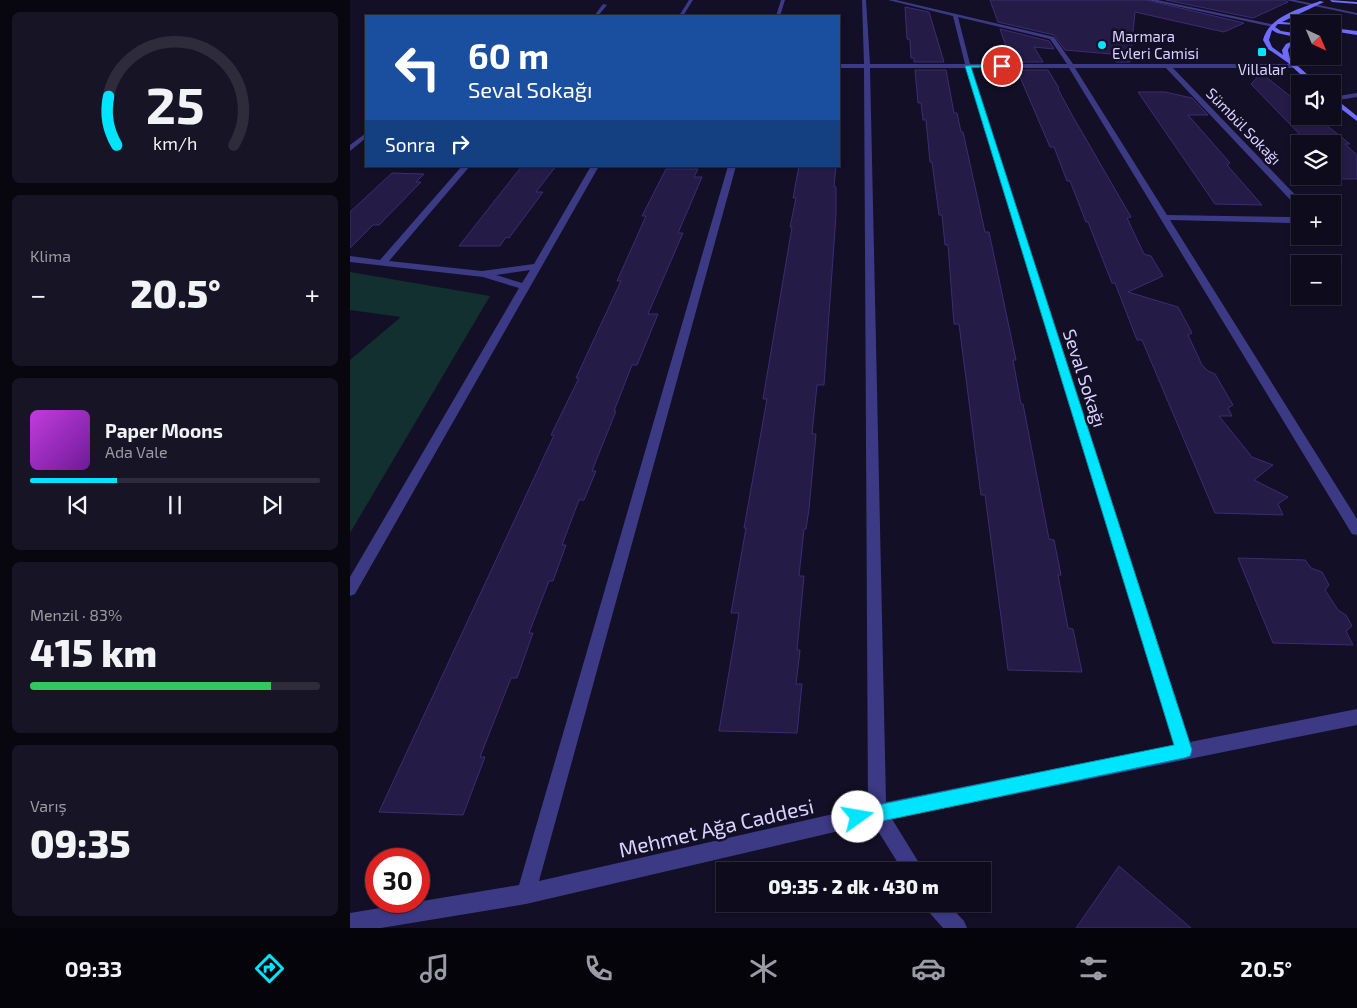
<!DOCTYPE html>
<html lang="tr">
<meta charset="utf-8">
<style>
:root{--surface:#0e0b1c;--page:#171425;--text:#f1f3f6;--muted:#9b9ba3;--line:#2e2b3b;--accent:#00e5ff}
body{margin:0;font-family:"Exo 2",sans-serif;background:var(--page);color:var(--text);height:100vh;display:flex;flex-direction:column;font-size:19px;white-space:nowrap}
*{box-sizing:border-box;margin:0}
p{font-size:16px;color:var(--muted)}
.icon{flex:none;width:28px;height:28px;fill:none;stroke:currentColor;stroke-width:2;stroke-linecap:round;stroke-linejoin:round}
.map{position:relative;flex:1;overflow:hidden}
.sheet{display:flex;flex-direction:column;gap:12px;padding:12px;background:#08060f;width:350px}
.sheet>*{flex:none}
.top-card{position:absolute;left:15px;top:15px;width:475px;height:152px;border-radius:0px;box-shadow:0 1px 4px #0004,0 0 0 1px var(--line);background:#1a4fa0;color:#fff;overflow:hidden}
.needle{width:32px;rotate:136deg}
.buttons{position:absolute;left:941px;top:15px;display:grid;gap:10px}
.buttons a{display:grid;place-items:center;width:50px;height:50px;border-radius:0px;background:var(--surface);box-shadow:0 1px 4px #0004,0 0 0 1px var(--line);font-size:25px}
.speed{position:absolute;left:15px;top:848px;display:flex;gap:10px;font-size:25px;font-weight:700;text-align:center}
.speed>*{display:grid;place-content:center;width:65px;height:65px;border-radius:50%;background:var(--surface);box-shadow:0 1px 4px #0004,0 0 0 1px var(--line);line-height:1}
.speed .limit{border:8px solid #d22;background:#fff;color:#111}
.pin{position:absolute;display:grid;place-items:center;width:42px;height:42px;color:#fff;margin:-21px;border:2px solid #fff;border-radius:50%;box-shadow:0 1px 5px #0007}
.me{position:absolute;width:55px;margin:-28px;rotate:77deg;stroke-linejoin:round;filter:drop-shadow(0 0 4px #0008)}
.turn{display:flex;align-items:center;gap:18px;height:105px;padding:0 20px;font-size:22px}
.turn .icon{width:65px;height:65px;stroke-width:2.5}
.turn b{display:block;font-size:35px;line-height:42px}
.then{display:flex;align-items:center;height:48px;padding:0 20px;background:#0003;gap:10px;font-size:19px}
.big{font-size:38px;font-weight:800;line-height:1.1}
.sheet .tile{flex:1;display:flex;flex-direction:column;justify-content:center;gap:8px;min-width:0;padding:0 18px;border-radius:8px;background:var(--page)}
.sheet .dial{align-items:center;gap:0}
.dial svg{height:130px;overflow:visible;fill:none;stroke:var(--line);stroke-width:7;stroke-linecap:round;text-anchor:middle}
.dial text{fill:var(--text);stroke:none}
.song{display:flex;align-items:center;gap:15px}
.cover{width:60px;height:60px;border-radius:8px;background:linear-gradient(135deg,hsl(290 70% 55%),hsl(280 70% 35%))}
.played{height:5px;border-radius:2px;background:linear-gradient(90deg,var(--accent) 30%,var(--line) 30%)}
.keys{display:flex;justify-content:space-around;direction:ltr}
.heat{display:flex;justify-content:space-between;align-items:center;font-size:28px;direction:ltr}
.charge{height:8px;border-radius:4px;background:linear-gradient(90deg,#34c759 83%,var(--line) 0)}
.trip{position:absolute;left:366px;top:862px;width:275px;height:50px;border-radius:0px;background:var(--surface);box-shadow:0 1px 4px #0004,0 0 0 1px var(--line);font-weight:800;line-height:50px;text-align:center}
.menu{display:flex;height:80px;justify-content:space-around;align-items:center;background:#06040b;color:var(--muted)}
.menu .icon{width:35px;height:35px}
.menu .selected{color:var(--accent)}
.menu b{font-size:22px;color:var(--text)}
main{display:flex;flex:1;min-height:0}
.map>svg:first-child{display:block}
</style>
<main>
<section class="sheet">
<div class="tile dial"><svg viewBox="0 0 100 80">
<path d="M14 69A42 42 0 1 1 86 69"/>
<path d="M14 69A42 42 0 0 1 9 39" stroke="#00e5ff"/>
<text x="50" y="56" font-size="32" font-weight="700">25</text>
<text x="50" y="72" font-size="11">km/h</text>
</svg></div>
<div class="tile"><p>Klima</p>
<div class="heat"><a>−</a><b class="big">20.5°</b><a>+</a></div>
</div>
<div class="tile">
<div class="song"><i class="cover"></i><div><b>Paper Moons</b><p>Ada Vale</p></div></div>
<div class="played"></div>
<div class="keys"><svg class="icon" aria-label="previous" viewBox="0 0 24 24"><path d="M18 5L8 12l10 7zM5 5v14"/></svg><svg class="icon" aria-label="pause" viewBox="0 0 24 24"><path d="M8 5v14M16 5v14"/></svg><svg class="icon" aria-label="next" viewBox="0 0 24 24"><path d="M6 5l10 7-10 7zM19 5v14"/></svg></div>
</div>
<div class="tile"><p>Menzil · 83%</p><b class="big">415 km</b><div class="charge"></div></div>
<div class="tile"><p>Varış</p><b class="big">09:35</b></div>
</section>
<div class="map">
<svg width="1007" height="928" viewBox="0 0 1007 928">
<rect width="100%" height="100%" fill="#130f26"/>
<path fill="#12302f" d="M0,272L140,296L0,533V360L51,317L0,310Z"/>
<path fill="#241b47" stroke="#3b2d73" d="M640,0H796L894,23L874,32L785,12L780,62H766L761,54L715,50L704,35L648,22Z
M816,0H934L938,2L903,18Z
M555,7L579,12L594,62H564V58H561L560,40L557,39Z
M650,29L699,41L704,49L684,47L693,62H664L663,58H660Z
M565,70H596L604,113H607L611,132H613L635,232H639L666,360H663L671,404H673L699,539L704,540L711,575H708L718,628L723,629L732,672L658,670L635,495H631L609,324H604L598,245H595L592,215H589L582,162H580L576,120H573L571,103H568Z
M667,70H698L709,88L708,89L722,115L781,217L777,218L794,254L801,256L813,276L778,292L828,307L842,333L838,335L852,365L858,371L865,374L883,405L878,408L882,416H869L902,457L923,465L904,480L938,497L928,504L933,515L865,513L792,340H787L765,283H762L738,222H736L720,181H717L704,147H700Z
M911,73L950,104V116H965L1000,144H995L1007,155V179H991L982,170V144H959L901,84Z
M788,92H815L842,98L858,115H838L880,163L877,165L912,205L865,204Z
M172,166H206L186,192H193L159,238L156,237L150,246H109Z
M449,166H486L484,187H486V215L474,385H467L462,434H466L459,509L456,529H454L449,576H454L447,650H450L446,684H452L447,733L369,731L389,613H381L396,528H394L417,399H413L442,227H440L446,198H443Z
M316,169H348L344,177H352L328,233H333L298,314H308L287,365H282L264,411H266L242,471H246L234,500H229L212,545H216L203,581H199L179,633H183L167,678H161L130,757H135L113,815L29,812L204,435H201L229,378H226L271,281H267L296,216H292Z
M42,173L74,174L66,182H71L29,225H23L0,248V212Z
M888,558L955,560L961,568L972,572L979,585L975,590L988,610L996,615L1002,626L996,631L1003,645L923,643Z
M769,866L841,928H726Z"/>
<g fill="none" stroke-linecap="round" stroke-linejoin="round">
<path fill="#3d3a85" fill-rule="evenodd" d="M339,0H343L333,16H329Z
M431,0H435L430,16H426Z
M512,0H516L520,64H615L603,16L538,0H546L704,37L723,64H944L947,66L944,68H823L953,203L950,204V207H947L816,68H725L817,215L939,217L950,215V221L939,223L820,220L1007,519V535L1002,534L719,68H621L840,742L1007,709V725L542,819L574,871H553L523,823L176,904L31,928H0V913L169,885L378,166H386L189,881L518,806L514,68H489V64H514ZM608,17L700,39L717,64H620ZM520,68H616L824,745L536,802Z
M798,0H807L926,25L923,27Z
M936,0H945L1007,13V15Z
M253,4L257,5L248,16H244Z
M1007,93V97L982,101V97Z
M16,133V138L0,151V145Z
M112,166H120L39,261L132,271L184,264L241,166H249L5,594L0,596V577L169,288L133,277L0,262V256L30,260ZM180,270L172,283L146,275Z
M575,904H598L614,921L617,928H593L578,911Z"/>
<path fill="#6f6bff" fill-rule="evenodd" d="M980,0L1007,2V4L982,2Z
M970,1L974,2L932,22L954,24H950V25L928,24L925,27L931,31L950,34V38L927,33L922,30L919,40L922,47L933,55L932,50L936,44L950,38V42L940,46L938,50L940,59L968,84H961L937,62L918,49L913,40C919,16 950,9 970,1Z
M982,28L1007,31V35L982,31Z
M982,96L1007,116V121L982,102Z"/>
</g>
<path fill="#00e5ff" stroke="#0095a6" d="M652,64L654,67H621L842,750L840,756L834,758L508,826L502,823L500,817L502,811L508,809L824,745L615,66Z"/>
<g fill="#00e5ff" stroke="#130f26" stroke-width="2">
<circle cx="752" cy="45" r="5"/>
<rect x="907" y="47" width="10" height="10" rx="2.5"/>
</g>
<g text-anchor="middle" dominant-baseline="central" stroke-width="5" stroke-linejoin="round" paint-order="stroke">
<g font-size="15" fill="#d9d4ff" stroke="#130f26" text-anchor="start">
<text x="762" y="36">Marmara<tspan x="762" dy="17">Evleri Camisi</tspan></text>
<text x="912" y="69" text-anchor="middle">Villalar</text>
</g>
<g font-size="15" fill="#d9d4ff" stroke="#130f26">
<text transform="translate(894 126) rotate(46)">Sümbül Sokağı</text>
</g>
<g font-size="18" fill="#d9d4ff" stroke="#130f26">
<text transform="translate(735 378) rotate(72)">Seval Sokağı</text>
</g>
<g font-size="21" fill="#d9d4ff" stroke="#130f26">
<text transform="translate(366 827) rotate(-13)">Mehmet Ağa Caddesi</text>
</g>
</g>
</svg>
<div class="buttons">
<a><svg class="needle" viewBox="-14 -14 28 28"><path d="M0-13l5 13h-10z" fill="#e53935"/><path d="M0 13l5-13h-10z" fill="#9b9ba3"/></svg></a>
<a><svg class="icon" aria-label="sound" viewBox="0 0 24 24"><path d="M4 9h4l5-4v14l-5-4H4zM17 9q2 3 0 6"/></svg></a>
<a><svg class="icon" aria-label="layers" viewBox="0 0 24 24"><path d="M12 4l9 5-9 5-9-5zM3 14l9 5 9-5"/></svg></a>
<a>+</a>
<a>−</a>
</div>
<div class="speed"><div class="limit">30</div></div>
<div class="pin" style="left:652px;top:66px;background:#d93025"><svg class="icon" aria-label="arrive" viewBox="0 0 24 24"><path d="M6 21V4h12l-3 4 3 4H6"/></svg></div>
<svg class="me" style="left:508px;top:817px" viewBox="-20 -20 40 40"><circle r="19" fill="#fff"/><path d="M0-13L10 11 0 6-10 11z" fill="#00e5ff"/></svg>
<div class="trip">09:35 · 2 dk · 430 m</div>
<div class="top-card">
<div class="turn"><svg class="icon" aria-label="left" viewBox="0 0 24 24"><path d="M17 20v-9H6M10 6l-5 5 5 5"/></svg><div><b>60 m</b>Seval Sokağı</div></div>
<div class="then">Sonra<svg class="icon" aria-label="right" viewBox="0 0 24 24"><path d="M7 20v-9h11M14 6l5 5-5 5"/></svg></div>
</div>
</div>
</main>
<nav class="menu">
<b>09:33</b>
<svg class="icon selected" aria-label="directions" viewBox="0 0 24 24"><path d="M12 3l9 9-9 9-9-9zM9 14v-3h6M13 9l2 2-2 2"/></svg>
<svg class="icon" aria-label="music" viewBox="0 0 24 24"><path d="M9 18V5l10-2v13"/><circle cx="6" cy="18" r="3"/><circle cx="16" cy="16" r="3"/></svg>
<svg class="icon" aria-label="phone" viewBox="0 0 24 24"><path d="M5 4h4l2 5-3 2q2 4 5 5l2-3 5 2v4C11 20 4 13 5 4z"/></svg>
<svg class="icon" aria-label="climate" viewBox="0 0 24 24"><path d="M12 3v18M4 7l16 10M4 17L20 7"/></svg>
<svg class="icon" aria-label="car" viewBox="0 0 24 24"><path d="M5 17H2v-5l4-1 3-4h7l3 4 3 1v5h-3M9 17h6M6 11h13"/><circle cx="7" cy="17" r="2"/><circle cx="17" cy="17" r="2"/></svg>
<svg class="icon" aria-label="filters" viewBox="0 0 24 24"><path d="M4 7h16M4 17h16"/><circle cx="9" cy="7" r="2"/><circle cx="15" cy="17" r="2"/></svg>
<b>20.5°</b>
</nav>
